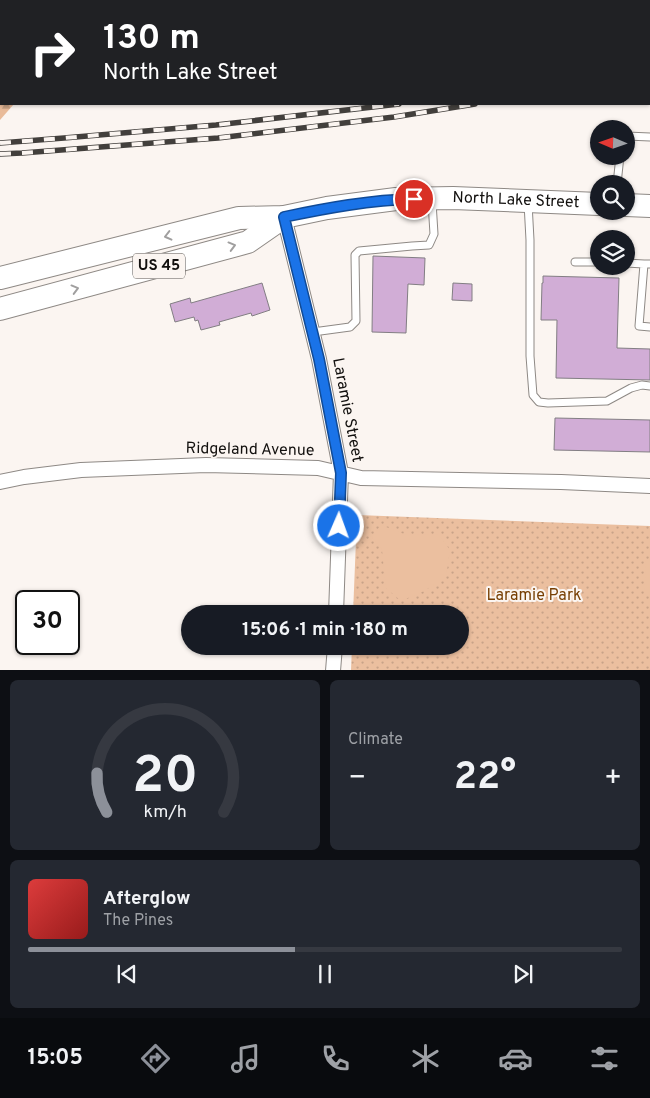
<!DOCTYPE html>
<meta charset="utf-8">
<style>
:root{--surface:#171b24;--page:#242831;--text:#f1f3f6;--muted:#9ea1a6;--line:#363941;--accent:#8c9099}
body{margin:0;font-family:Overpass,sans-serif;background:var(--page);color:var(--text);height:100vh;display:flex;flex-direction:column;font-size:19px;white-space:nowrap}
*{box-sizing:border-box;margin:0}
p{font-size:16px;color:var(--muted)}
.icon{flex:none;width:28px;height:28px;fill:none;stroke:currentColor;stroke-width:2;stroke-linecap:round;stroke-linejoin:round}
.map{position:relative;height:670px;overflow:hidden}
.side{display:flex;flex-direction:column;gap:10px;padding:10px;background:#0d0f14;flex:1}
.side>*{flex:none}
.hud{position:absolute;left:0px;top:0px;width:650px;height:105px;box-shadow:0 1px 4px #0004;background:#202124;color:#fff;overflow:hidden}
.needle{width:32px;rotate:272deg}
.controls{position:absolute;left:590px;top:120px;display:grid;gap:10px}
.controls a{display:grid;place-items:center;width:45px;height:45px;border-radius:50%;background:var(--surface);box-shadow:0 1px 4px #0004;font-size:25px}
.speed{position:absolute;left:15px;top:590px;display:flex;gap:10px;font-size:25px;font-weight:700;text-align:center}
.speed>*{display:grid;place-content:center;width:65px;height:65px;border-radius:50%;background:var(--surface);box-shadow:0 1px 4px #0004;line-height:1}
.speed .limit{border:2px solid #111;border-radius:8px;background:#fff;color:#111}
.pin{position:absolute;display:grid;place-items:center;width:42px;height:42px;color:#fff;margin:-21px;border:2px solid #fff;border-radius:50%;box-shadow:0 1px 5px #0007}
.me{position:absolute;width:55px;margin:-28px;rotate:2deg;stroke-linejoin:round;filter:drop-shadow(0 0 4px #0008)}
.turn{display:flex;align-items:center;gap:18px;height:105px;padding:0 20px;font-size:22px}
.turn .icon{width:65px;height:65px;stroke-width:2.5}
.turn b{display:block;font-size:35px;line-height:42px}
.big{font-size:38px;font-weight:700;line-height:1.1}
.side .tile{flex:1;display:flex;flex-direction:column;justify-content:center;gap:8px;min-width:0;padding:0 18px;border-radius:8px;background:var(--page)}
.side .dial{align-items:center;gap:0}
.dial svg{height:130px;overflow:visible;fill:none;stroke:var(--line);stroke-width:7;stroke-linecap:round;text-anchor:middle}
.dial text{fill:var(--text);stroke:none}
.song{display:flex;align-items:center;gap:15px}
.cover{width:60px;height:60px;border-radius:8px;background:linear-gradient(135deg,hsl(0 70% 55%),hsl(0 70% 35%))}
.played{height:5px;border-radius:2px;background:linear-gradient(90deg,var(--accent) 45%,var(--line) 45%)}
.keys{display:flex;justify-content:space-around;direction:ltr}
.heat{display:flex;justify-content:space-between;align-items:center;font-size:28px;direction:ltr}
.side .tiles{flex:1;display:grid;gap:10px;grid-template-columns:1fr 1fr}
.tile:last-child{grid-column:span 2}
.trip{position:absolute;left:181px;top:605px;width:288px;height:50px;border-radius:25px;background:var(--surface);box-shadow:0 1px 4px #0004;font-weight:700;line-height:50px;text-align:center}
.dock{display:flex;height:80px;justify-content:space-around;align-items:center;background:#090b0e;color:var(--muted)}
.dock .icon{width:35px;height:35px}
.dock .selected{color:var(--accent)}
.dock b{font-size:22px;color:var(--text)}
.map>svg:first-child{display:block}
</style>
<div class="map">
<svg width="650" height="671" viewBox="0 0 650 671">
<defs>
<pattern id="forest-firs" width="22" height="20" patternUnits="userSpaceOnUse" patternTransform="scale(1.25)"><rect width="22" height="20" fill="#e9bb99"/><path d="M5 1l3.5 6h-7zM16 11l3.5 6h-7z" fill="#c7a083"/></pattern>
<pattern id="park-dots" width="8" height="8" patternUnits="userSpaceOnUse" patternTransform="scale(1.25)"><rect width="8" height="8" fill="#ebbf9f"/><path d="M2 2h.1M6 6h.1" fill="none" stroke="#c8a388" stroke-width="1.8" stroke-linecap="round"/></pattern>
</defs>
<rect width="100%" height="100%" fill="#fbf5f1"/>
<path fill="url(#forest-firs)" d="M0,0H48L49,1H1V104H14L0,120Z"/>
<path fill="url(#park-dots)" d="M357,515L650,526V670H351L352,646H460V614H353Z"/>
<path fill="#ebbf9f" d="M381,525L404,534L439,535L450,550L446,577L424,591L401,601L386,588L382,550L372,537Z
M646,561H650V595H644Z"/>
<path fill="#d1add6" stroke="#827e83" d="M373,256L425,258L424,285L408,284L406,333L372,332Z
M543,276L619,278L617,348L650,349V380L556,378L557,320H541L542,283H543Z
M262,283L270,310L252,316L251,313L219,322L220,325L201,330L198,320L195,321L194,317L175,322L170,304L190,298L191,303Z
M453,283L472,284V301L452,300Z
M555,418L650,420V452L554,450Z"/>
<g fill="none" stroke-linecap="round" stroke-linejoin="round">
<g stroke="#8e8985" stroke-width="9">
<path id="service" d="M626,137L627,136L650,137
M617,184L620,156
M528,203L530,240V356L533,395L539,402L548,403L607,401L631,388L642,385L650,386
M575,262H599
M626,263L644,264
M650,264H644L639,326L650,327
M313,332L350,327L356,321L355,255L359,251L412,246L429,245L434,234L432,202"/>
</g>
<g stroke="#8e8985" stroke-width="16">
<path id="minor" d="M284,217L319,359L341,473L336,614
M0,482L24,477L81,470L206,465L318,468L361,478L561,482L650,486
M333,671L335,646"/>
</g>
<g stroke="#8e8985" stroke-width="24">
<g id="primary">
<path d="M626,205L650,206"/>
<path id="s1" d="M0,278L239,218L284,217L327,208L396,199L453,198L599,204"/>
<path d="M0,309L248,242L284,217"/>
</g>
</g>
<use href="#service" stroke="#fff" stroke-width="7"/>
<use href="#minor" stroke="#fff" stroke-width="14"/>
<use href="#primary" stroke="#fff" stroke-width="22"/>
<g stroke="#423f3c" stroke-width="5.5">
<path id="rail" d="M649,61H650
M649,73H650
M0,143L64,138L216,125L399,104
M0,154L22,153L218,138L394,117L475,104"/>
</g>
<use href="#rail" stroke="#fbf5f1" stroke-width="4" stroke-dasharray="11" stroke-linecap="butt"/>
</g>
<defs><path id="oneway-chevron" d="M-2-3.5L2.5 0L-2 3.5" fill="none" stroke-width="1.6" stroke-linecap="round" stroke-linejoin="round" transform="scale(1.25)"/></defs>
<g stroke="#a09f9f">
<use href="#oneway-chevron" transform="translate(168 236) rotate(166)"/>
<use href="#oneway-chevron" transform="translate(232 246) rotate(-15)"/>
<use href="#oneway-chevron" transform="translate(75 289) rotate(-15)"/>
</g>
<g fill="none" stroke-linecap="round" stroke-linejoin="round">
<g stroke="#114b97" stroke-width="12">
<path id="route" d="M339,526L341,473L319,359L284,217C327,208 370,200 414,199"/>
</g>
<use href="#route" stroke="#1a73e8" stroke-width="9"/>
</g>
<g text-anchor="middle" dominant-baseline="central" stroke-width="4" stroke-linejoin="round" paint-order="stroke">
<rect fill="#fbf5f1" stroke="#585552" stroke-width="1" x="133" y="253.5" width="52" height="25" rx="4"/>
<g font-size="15" font-weight="bold" fill="#12100e">
<text x="159" y="266">US 45</text>
</g>
<g font-size="16" fill="#12100e" stroke="#fbf5f1">
<text stroke="none"><textPath href="#s1" startOffset="525">North Lake Street</textPath></text>
<text transform="translate(347 410) rotate(79)">Laramie Street</text>
<text transform="translate(250 450) rotate(1)">Ridgeland Avenue</text>
</g>
<g font-size="16" fill="#773f04" stroke="#fbf5f1">
<text x="534" y="596">Laramie Park</text>
</g>
</g>
</svg>
<div class="controls">
<a><svg class="needle" viewBox="-14 -14 28 28"><path d="M0-13l5 13h-10z" fill="#e53935"/><path d="M0 13l5-13h-10z" fill="#9ea1a6"/></svg></a>
<a><svg class="icon" aria-label="search" viewBox="0 0 24 24"><circle cx="10" cy="10" r="6"/><path d="M15 15l6 6"/></svg></a>
<a><svg class="icon" aria-label="layers" viewBox="0 0 24 24"><path d="M12 4l9 5-9 5-9-5zM3 14l9 5 9-5"/></svg></a>
</div>
<div class="speed"><div class="limit">30</div></div>
<div class="pin" style="left:414px;top:199px;background:#d93025"><svg class="icon" aria-label="arrive" viewBox="0 0 24 24"><path d="M6 21V4h12l-3 4 3 4H6"/></svg></div>
<svg class="me" style="left:339px;top:526px" viewBox="-20 -20 40 40"><circle r="17" fill="#1a73e8" stroke="#fff" stroke-width="3"/><path d="M0-11L8 9 0 5-8 9z" fill="#fff"/></svg>
<div class="trip">15:06 · 1 min · 180 m</div>
<div class="hud">
<div class="turn"><svg class="icon" aria-label="right" viewBox="0 0 24 24"><path d="M7 20v-9h11M14 6l5 5-5 5"/></svg><div><b>130 m</b>North Lake Street</div></div>
</div>
</div>
<section class="side">
<div class="tiles">
<div class="tile dial"><svg viewBox="0 0 100 80">
<path d="M14 69A42 42 0 1 1 86 69"/>
<path d="M14 69A42 42 0 0 1 8 45" stroke="#8c9099"/>
<text x="50" y="56" font-size="32" font-weight="700">20</text>
<text x="50" y="72" font-size="11">km/h</text>
</svg></div>
<div class="tile"><p>Climate</p>
<div class="heat"><a>−</a><b class="big">22°</b><a>+</a></div>
</div>
<div class="tile">
<div class="song"><i class="cover"></i><div><b>Afterglow</b><p>The Pines</p></div></div>
<div class="played"></div>
<div class="keys"><svg class="icon" aria-label="previous" viewBox="0 0 24 24"><path d="M18 5L8 12l10 7zM5 5v14"/></svg><svg class="icon" aria-label="pause" viewBox="0 0 24 24"><path d="M8 5v14M16 5v14"/></svg><svg class="icon" aria-label="next" viewBox="0 0 24 24"><path d="M6 5l10 7-10 7zM19 5v14"/></svg></div>
</div>
</div>
</section>
<nav class="dock">
<b>15:05</b>
<svg class="icon selected" aria-label="directions" viewBox="0 0 24 24"><path d="M12 3l9 9-9 9-9-9zM9 14v-3h6M13 9l2 2-2 2"/></svg>
<svg class="icon" aria-label="music" viewBox="0 0 24 24"><path d="M9 18V5l10-2v13"/><circle cx="6" cy="18" r="3"/><circle cx="16" cy="16" r="3"/></svg>
<svg class="icon" aria-label="phone" viewBox="0 0 24 24"><path d="M5 4h4l2 5-3 2q2 4 5 5l2-3 5 2v4C11 20 4 13 5 4z"/></svg>
<svg class="icon" aria-label="climate" viewBox="0 0 24 24"><path d="M12 3v18M4 7l16 10M4 17L20 7"/></svg>
<svg class="icon" aria-label="car" viewBox="0 0 24 24"><path d="M5 17H2v-5l4-1 3-4h7l3 4 3 1v5h-3M9 17h6M6 11h13"/><circle cx="7" cy="17" r="2"/><circle cx="17" cy="17" r="2"/></svg>
<svg class="icon" aria-label="filters" viewBox="0 0 24 24"><path d="M4 7h16M4 17h16"/><circle cx="9" cy="7" r="2"/><circle cx="15" cy="17" r="2"/></svg>
</nav>
